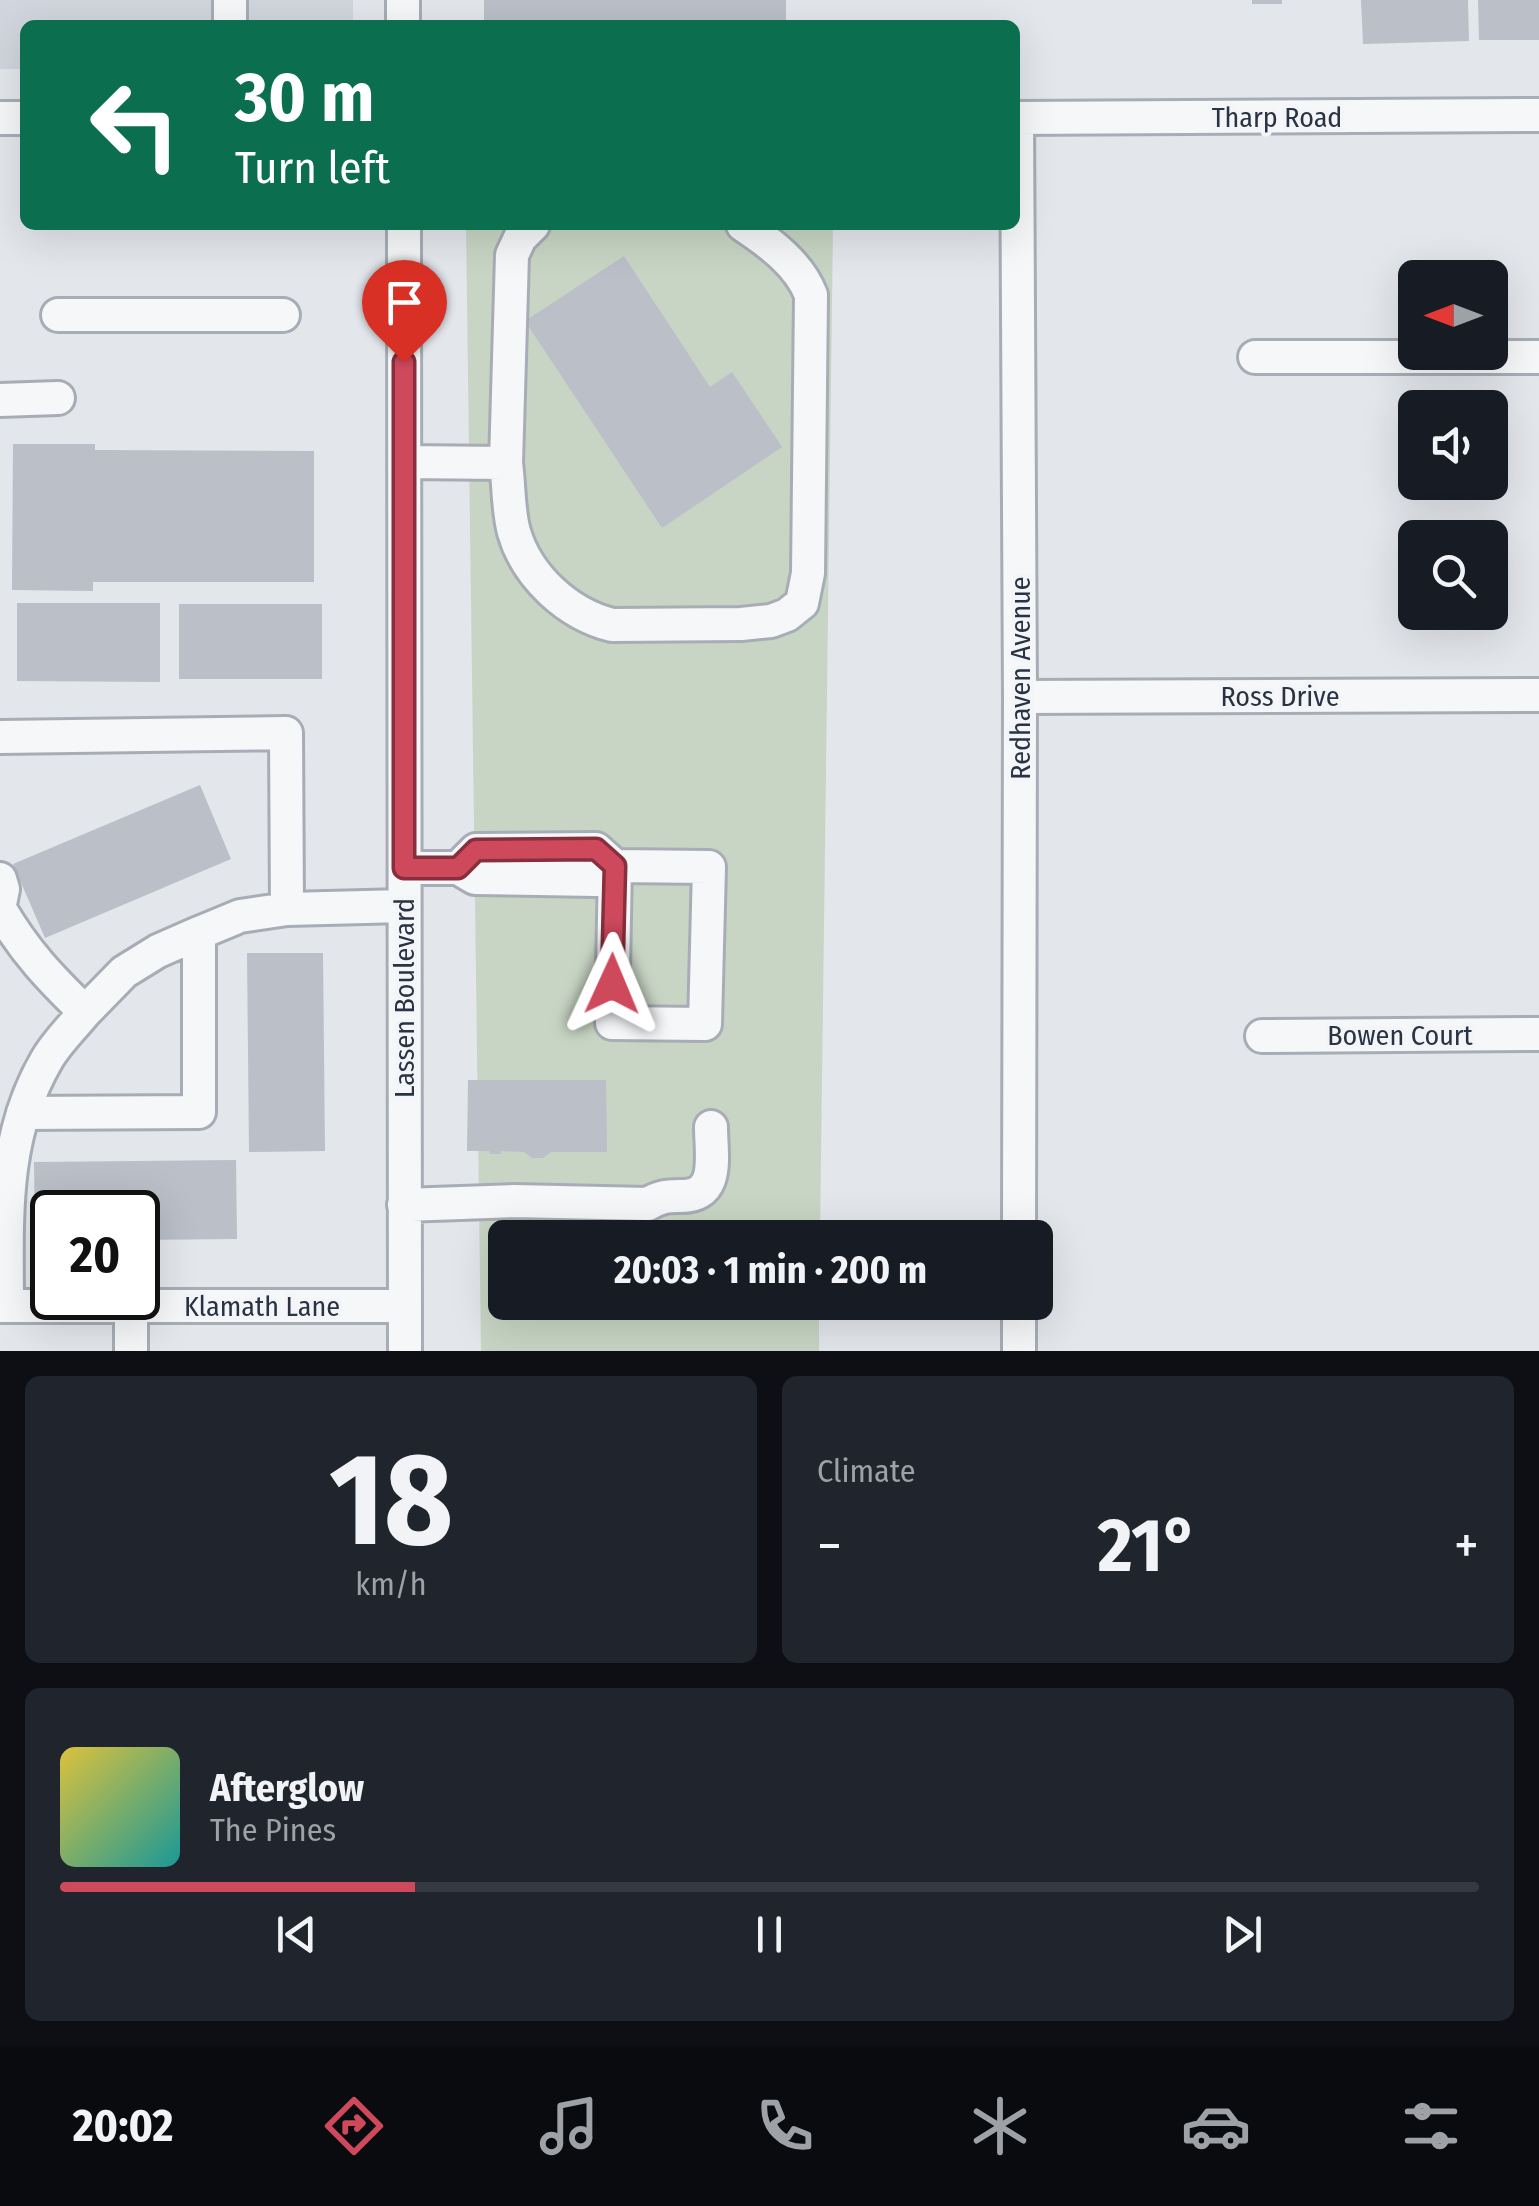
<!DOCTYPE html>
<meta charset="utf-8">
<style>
:root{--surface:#171b24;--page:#20242c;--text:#f1f3f6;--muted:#9ea1a6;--line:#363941;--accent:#cf495d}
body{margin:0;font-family:"Fira Sans Condensed",sans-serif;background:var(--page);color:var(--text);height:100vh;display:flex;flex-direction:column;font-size:38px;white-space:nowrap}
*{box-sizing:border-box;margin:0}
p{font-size:32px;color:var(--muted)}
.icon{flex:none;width:55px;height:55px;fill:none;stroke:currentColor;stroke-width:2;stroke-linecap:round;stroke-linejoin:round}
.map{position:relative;height:1351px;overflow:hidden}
.details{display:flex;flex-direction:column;gap:25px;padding:25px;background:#0d0f14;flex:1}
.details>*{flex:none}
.banner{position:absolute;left:20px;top:20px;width:1000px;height:210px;border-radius:15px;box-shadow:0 10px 40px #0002;background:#0b6e4f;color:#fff;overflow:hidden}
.needle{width:65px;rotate:270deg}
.controls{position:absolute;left:1398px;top:260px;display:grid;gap:20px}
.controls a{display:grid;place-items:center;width:110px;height:110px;border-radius:15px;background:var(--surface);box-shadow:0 10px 40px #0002;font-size:50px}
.speed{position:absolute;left:30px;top:1190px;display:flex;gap:20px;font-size:50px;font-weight:700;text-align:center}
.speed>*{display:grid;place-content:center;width:130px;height:130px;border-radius:50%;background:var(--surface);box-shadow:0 10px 40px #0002;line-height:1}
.speed .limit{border:5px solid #111;border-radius:15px;background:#fff;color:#111}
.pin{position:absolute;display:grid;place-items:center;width:85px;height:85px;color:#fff;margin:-102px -42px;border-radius:50% 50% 50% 0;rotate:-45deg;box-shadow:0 0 10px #0007}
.pin .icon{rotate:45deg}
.me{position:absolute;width:110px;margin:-55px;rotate:1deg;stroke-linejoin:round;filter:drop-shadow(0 0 8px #0008)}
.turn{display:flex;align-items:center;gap:35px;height:210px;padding:0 50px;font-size:45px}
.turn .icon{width:130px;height:130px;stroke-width:2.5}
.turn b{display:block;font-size:70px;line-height:85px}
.big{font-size:75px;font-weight:700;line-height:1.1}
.details .card{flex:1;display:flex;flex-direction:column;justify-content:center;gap:15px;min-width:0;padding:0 35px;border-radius:15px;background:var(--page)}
.details .dial{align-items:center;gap:0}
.dial b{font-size:130px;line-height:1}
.song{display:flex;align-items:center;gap:30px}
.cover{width:120px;height:120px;border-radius:15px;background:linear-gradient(135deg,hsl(50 70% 55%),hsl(180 70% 35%))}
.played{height:10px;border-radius:5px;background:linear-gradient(90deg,var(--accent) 25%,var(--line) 25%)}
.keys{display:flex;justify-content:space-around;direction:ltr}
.heat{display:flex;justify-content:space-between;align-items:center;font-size:55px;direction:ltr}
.details .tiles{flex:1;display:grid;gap:25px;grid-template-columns:1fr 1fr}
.card:last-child{grid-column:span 2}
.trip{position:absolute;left:488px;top:1220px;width:565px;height:100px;border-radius:15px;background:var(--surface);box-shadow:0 10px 40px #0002;font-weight:700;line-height:100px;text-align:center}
.tab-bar{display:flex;height:160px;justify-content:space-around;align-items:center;background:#090b0e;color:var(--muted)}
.tab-bar .icon{width:70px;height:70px}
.tab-bar .current{color:var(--accent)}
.tab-bar b{font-size:45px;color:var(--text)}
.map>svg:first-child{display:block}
</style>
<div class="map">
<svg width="1539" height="1351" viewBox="0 0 1539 1351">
<rect width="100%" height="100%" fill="#e3e6eb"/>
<path fill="#d1d5dd" d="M0,0H353V25H25V69H0Z"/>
<path fill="#c8d5c4" d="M466,225H833L820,1237L505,1238V1302L819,1303V1351H481Z"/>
<path fill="#babfc8" d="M484,0H786V25H484Z
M1252,0H1282V4H1252Z
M1361,0H1468L1469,41L1363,44Z
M1478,0H1539V40H1479Z
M624,256L710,387L732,372L782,447L662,528L525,321Z
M13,444H95V450L314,451V582H93V591L12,590Z
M17,603H160V682L17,681Z
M179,604H322V679H179Z
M200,785L231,859L45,938L13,864Z
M247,953H323L325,1151L249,1152Z
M468,1080H606L607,1152H551L543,1158H532L524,1152L501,1151V1154H490L489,1151H467Z
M236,1160L237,1239L138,1240V1212H52V1241H35L34,1162Z"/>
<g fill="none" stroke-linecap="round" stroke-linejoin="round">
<g stroke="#a8adb5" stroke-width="38">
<path id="minor" d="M403,0V25
M230,25V0
M0,118H25
M1015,118L1539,115
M1017,118L1020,697L1019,1238
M404,225L405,1351
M58,315H283
M1255,357H1539
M0,400L58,398
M405,462L506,463C509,485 508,511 514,532C527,577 568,614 612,625L741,624L771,621L787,615L802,603L808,573L811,295C799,264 770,243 743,225
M506,463L512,255L520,238L533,225
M1020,697L1539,695
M0,737L286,733L287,909L240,916L199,933
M615,866L709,867L705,1024L612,1023Z
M405,868H458L475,878L596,880L615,866L596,849L476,850L458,868
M0,879L3,889L0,904
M0,909C25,952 50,978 85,1012C72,1028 56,1043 46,1061C1,1139 7,1220 7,1306
M287,909L404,906
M1262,1036L1539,1034
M23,1113L199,1112V933L158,951L124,972L85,1012
M404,1205L514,1201L648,1204C659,1197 667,1196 679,1196C721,1198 711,1156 711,1127
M0,1306H404
M131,1306V1351
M1019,1351V1302"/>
</g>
<use href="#minor" stroke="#f6f7f9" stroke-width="32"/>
</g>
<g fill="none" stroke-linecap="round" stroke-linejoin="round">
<g stroke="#872f3c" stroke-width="25">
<path id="route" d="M404,362V868H458L476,850L596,849L615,866L612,984"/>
</g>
<use href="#route" stroke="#cf495d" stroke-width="18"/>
</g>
<g text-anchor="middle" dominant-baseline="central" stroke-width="8" stroke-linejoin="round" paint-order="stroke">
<g font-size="28" fill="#2a3343" stroke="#f3f5f8">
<text x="1277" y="117">Tharp Road</text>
<text transform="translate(1020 678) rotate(-90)">Redhaven Avenue</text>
<text x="1280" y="696">Ross Drive</text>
<text transform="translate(404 998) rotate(-90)">Lassen Boulevard</text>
<text x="1400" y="1035">Bowen Court</text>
<text x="262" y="1306">Klamath Lane</text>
</g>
</g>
</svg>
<div class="controls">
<a><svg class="needle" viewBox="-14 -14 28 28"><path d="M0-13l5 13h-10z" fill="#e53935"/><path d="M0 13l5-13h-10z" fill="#9ea1a6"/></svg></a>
<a><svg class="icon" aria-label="sound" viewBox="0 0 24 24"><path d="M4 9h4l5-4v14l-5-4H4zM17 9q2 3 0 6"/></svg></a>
<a><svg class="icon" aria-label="search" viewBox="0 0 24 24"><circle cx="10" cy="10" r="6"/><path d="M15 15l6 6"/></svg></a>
</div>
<div class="speed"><div class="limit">20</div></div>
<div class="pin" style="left:404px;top:362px;background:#d93025"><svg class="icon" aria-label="arrive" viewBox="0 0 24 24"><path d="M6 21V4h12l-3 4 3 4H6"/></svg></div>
<svg class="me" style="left:612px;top:984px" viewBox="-20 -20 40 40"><path d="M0-17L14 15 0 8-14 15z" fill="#cf495d" stroke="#fff" stroke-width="4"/></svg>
<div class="trip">20:03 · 1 min · 200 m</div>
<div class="banner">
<div class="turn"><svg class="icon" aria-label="left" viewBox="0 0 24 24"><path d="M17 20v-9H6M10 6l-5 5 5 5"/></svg><div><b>30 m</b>Turn left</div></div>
</div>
</div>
<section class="details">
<div class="tiles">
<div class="card dial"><b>18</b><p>km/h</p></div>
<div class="card"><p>Climate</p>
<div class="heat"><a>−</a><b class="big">21°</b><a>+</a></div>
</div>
<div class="card">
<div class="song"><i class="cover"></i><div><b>Afterglow</b><p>The Pines</p></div></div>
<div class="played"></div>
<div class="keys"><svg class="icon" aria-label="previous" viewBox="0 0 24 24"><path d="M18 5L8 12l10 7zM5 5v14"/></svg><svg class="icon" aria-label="pause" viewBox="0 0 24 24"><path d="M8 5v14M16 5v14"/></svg><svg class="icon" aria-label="next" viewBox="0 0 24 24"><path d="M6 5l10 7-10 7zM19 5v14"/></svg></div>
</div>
</div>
</section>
<nav class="tab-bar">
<b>20:02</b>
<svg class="icon current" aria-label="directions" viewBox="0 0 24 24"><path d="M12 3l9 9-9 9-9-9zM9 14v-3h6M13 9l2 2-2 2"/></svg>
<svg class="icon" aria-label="music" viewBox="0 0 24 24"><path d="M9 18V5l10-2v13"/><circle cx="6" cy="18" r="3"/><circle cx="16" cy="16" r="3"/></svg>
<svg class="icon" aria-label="phone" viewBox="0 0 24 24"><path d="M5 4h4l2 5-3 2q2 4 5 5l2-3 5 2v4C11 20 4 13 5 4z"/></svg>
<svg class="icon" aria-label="climate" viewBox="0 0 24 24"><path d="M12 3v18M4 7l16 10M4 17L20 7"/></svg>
<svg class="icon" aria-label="car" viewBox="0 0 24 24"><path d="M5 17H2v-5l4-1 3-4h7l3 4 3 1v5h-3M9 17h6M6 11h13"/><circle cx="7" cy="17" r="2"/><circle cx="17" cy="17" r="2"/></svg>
<svg class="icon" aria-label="filters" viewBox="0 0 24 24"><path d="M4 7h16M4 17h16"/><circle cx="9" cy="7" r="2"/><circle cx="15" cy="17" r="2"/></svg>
</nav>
